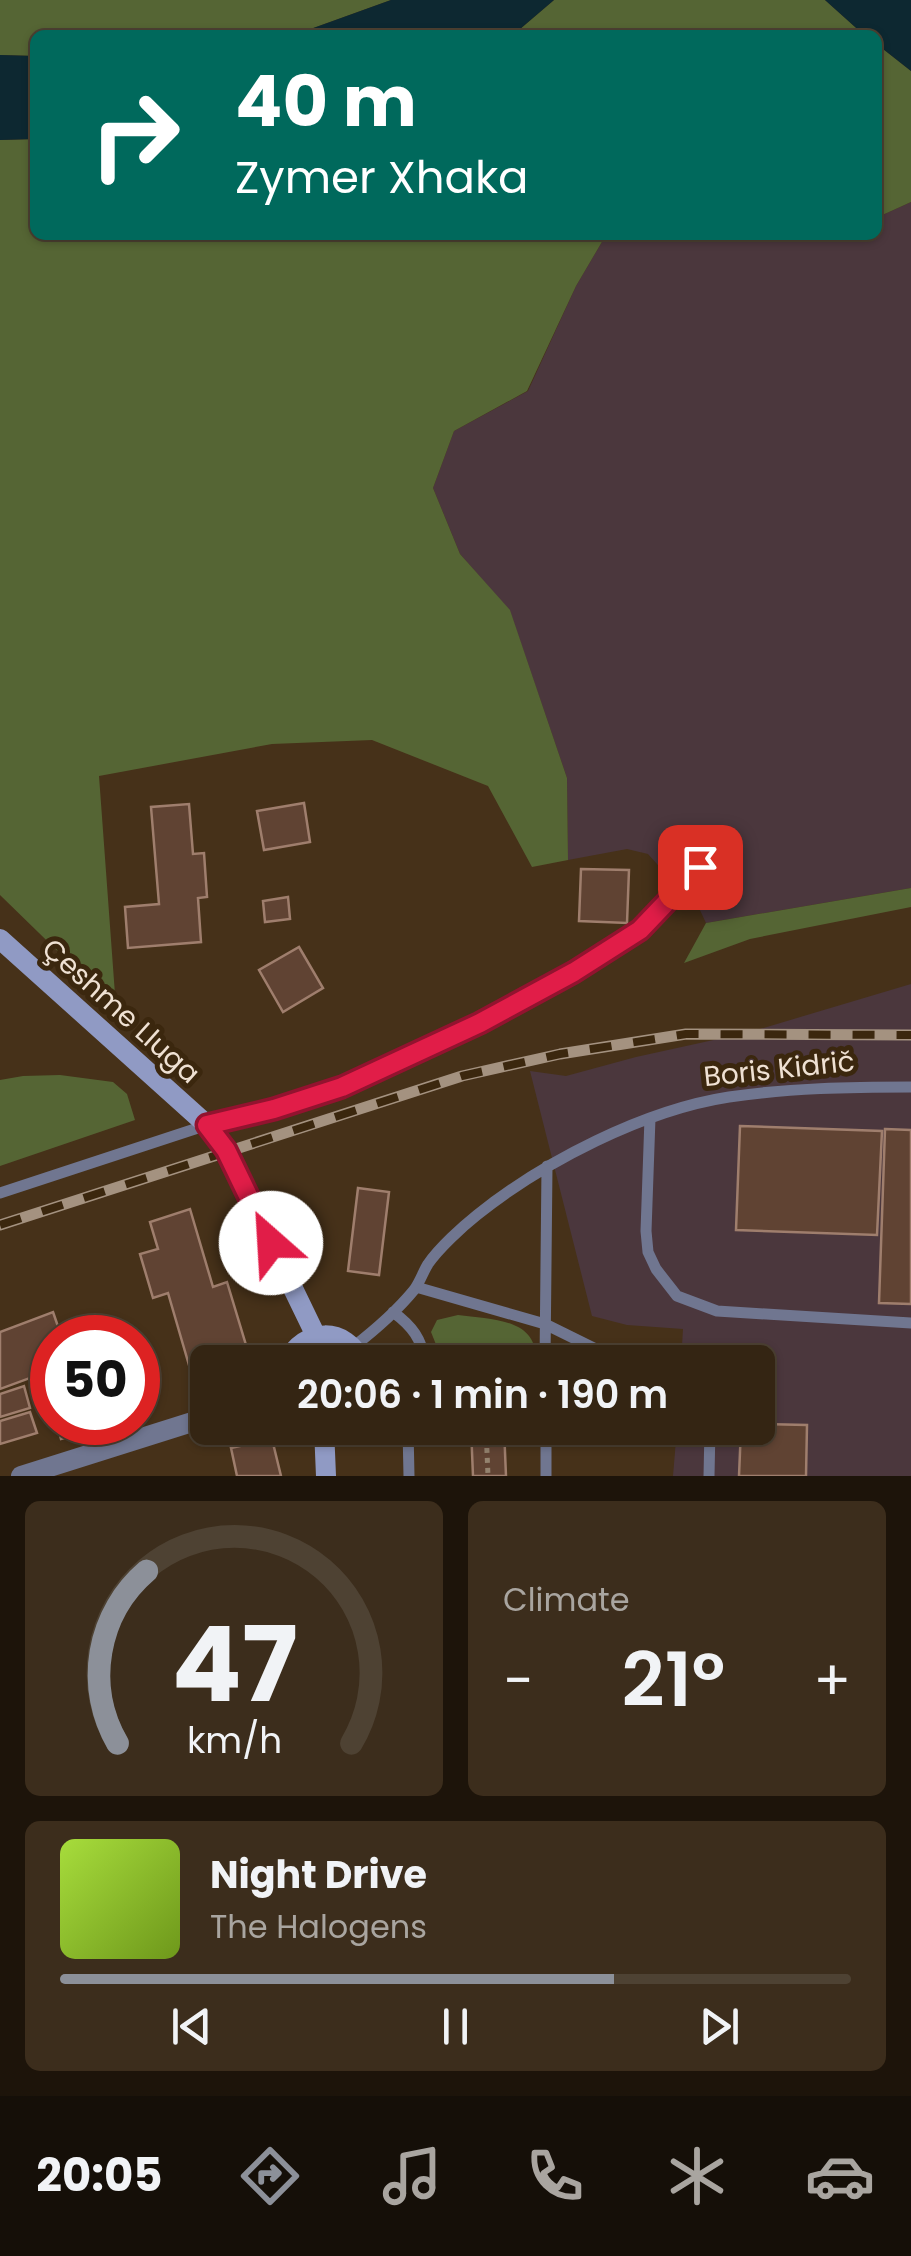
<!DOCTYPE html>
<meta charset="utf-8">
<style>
:root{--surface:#342513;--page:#3c2d1c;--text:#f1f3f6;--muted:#a9a5a0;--line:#4e4233;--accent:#8c9099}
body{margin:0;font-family:Poppins,sans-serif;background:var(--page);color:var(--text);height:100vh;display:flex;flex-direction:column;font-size:38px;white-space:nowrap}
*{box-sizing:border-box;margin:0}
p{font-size:32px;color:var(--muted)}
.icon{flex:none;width:55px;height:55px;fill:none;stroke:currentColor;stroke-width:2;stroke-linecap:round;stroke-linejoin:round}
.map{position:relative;height:1476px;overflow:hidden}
.details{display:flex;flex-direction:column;gap:25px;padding:25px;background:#1d140a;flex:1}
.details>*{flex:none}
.top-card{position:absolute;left:30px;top:30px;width:852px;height:210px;border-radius:15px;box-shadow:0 2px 8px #0004,0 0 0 2px var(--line);background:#00695c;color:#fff;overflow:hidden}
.speed{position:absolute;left:30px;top:1315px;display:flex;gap:20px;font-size:50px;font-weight:700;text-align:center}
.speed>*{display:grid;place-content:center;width:130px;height:130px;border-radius:50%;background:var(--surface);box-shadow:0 2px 8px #0004,0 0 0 2px var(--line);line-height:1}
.speed .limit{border:15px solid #d22;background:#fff;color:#111}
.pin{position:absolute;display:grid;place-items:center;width:85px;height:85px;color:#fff;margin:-42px;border-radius:20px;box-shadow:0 5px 15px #0006}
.me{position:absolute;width:110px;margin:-55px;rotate:334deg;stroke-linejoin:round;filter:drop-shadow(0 0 8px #0008)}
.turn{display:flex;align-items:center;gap:35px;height:210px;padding:0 40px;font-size:45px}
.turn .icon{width:130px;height:130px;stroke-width:2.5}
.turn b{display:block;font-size:70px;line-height:85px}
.big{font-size:75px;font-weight:600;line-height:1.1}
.details .tile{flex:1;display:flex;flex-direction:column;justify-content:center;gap:15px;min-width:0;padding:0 35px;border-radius:15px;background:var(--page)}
.details .dial{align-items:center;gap:0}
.dial svg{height:260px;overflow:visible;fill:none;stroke:var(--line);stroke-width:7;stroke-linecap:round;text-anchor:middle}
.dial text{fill:var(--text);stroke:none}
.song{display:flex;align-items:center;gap:30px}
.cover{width:120px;height:120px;border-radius:15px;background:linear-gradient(135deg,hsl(80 70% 55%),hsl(80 70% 35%))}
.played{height:10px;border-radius:5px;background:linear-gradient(90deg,var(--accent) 70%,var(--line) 70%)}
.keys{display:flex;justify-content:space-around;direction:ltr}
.heat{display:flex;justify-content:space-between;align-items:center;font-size:55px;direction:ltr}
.details .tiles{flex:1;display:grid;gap:25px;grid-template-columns:1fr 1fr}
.tile:last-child{grid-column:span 2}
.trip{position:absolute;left:190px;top:1345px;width:585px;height:100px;border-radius:15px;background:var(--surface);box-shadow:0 2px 8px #0004,0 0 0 2px var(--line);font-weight:600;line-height:100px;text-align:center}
.tab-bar{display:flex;height:160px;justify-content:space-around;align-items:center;background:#150f08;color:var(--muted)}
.tab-bar .icon{width:70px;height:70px}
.tab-bar .active{color:var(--accent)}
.tab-bar b{font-size:45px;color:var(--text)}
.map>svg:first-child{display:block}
</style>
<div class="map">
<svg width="911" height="1476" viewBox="0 0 911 1476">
<rect width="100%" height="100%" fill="#463119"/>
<path fill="#4b373d" d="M911,202V888L706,923L693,895L666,874L648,854L627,849L568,860L567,778L510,611L460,554L433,488L454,431L528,391L576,286L606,235H821L832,238L840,235H878V217Z
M911,984V1476H673L677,1428H758V1362H681L683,1329L627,1325L592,1316L530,1071L566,1076L636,1057L750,1032Z"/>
<path fill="#556534" d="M0,0H391L294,35H35V56L0,55Z
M554,0H825L864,35H513Z
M878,45L911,71V202L878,217Z
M35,139V235H606L576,286L527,391L454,431L433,488L460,554L510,610L567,778L568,860L532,867L488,786L372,740L272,744L99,776L116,1008L0,895V140Z
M911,888V907L750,939L684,963L706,923Z
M60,1075L113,1082L127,1094L135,1120L0,1166V1080L23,1076Z
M458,1315C491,1320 538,1317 536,1362H443L431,1332L437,1320Z"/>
<path fill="#0d2831" d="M391,0H554L513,35H294Z
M825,0H911V71L878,45V35H864Z
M0,55L35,56V139L0,140Z"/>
<path fill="#604333" stroke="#9f7e6d" stroke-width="2.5" d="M304,803L310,842L264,850L257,811Z
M189,804L193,854L204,853L207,897L198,898L201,942L128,948L125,907L159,904L151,807Z
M581,869L629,870L627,923L579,921Z
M288,897L290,919L265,922L263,901Z
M299,947L323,988L283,1012L259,970Z
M740,1126L882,1131L877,1235L736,1230Z
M885,1129L911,1130V1304L879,1303Z
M358,1188L389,1192L379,1275L348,1271Z
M190,1209L213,1287L227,1282L249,1355L224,1362H208V1367L191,1372L168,1293L153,1298L140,1254L158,1249L150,1222Z
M53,1312L62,1338H52V1370L0,1389V1332Z
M119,1326L130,1327L135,1331L140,1341L138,1352V1338H105L109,1331Z
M24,1386L30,1408L0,1417V1394Z
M30,1412L37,1433L0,1444V1421Z
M56,1422H76L79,1434L61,1439Z
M758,1424L807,1425L806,1476H739L741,1428H758Z
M471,1428H504L506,1476H473Z
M272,1439L281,1476H237L231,1448Z"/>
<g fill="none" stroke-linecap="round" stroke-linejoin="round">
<path stroke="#94836f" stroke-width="5" stroke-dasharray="5 5" stroke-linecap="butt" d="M486,1428L488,1476"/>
<path stroke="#707690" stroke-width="11" d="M650,1118L646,1231L648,1252L656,1269L677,1296L717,1311L911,1323
M0,1193L207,1125
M416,1287L545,1324L622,1362
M393,1312C412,1326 422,1339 425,1362
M353,1347C375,1330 396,1312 414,1290C420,1282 423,1272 428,1264C439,1248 462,1227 477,1215C543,1162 644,1110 729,1097C790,1088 850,1087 911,1087
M545,1362L547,1166
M408,1428L409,1476
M546,1428V1476
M709,1476L710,1428"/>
<path stroke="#707690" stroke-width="20" d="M207,1125L274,1109L341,1087L480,1023L574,972L640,930L700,867
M21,1476L208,1417"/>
<path stroke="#909ac4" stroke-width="20" d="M0,939L207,1125L226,1150L316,1336
M287,1362C304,1327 346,1326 362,1362
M324,1428L326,1476"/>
<g stroke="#a49280" stroke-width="11">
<path id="rail" d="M0,1225L462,1076L560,1054L686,1034L911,1035"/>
</g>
<use href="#rail" stroke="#3b270e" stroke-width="8" stroke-dasharray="22" stroke-linecap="butt"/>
</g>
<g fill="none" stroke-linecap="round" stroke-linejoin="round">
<g stroke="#92132f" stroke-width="25">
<path id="route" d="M271,1243L226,1150L207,1125L274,1109L342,1087L480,1023L574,972L640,930L700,867"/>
</g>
<use href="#route" stroke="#e11d48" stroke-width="18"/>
</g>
<g text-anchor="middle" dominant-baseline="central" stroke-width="10" stroke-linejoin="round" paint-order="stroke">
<g font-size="28" fill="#efe1d3" stroke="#3b270e">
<text transform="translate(121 1011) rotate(42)">Çeshme Lluga</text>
<text transform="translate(779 1069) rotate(-6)">Boris Kidrič</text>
</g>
</g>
</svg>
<div class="speed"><div class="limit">50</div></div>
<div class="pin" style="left:700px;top:867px;background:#d93025"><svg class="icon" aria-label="arrive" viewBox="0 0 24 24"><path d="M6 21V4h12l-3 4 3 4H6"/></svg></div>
<svg class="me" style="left:271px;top:1243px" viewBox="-20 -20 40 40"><circle r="19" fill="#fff"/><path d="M0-13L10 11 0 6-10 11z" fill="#e11d48"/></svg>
<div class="trip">20:06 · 1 min · 190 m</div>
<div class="top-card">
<div class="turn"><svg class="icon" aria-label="right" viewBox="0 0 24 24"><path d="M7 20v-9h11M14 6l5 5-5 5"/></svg><div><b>40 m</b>Zymer Xhaka</div></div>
</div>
</div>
<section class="details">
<div class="tiles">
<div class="tile dial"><svg viewBox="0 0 100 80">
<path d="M14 69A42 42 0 1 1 86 69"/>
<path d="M14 69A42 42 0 0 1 23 16" stroke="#8c9099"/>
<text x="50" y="56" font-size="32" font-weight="700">47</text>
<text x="50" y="72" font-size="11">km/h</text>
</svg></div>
<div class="tile"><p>Climate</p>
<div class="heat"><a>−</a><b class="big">21°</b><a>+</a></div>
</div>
<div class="tile">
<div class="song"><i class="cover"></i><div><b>Night Drive</b><p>The Halogens</p></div></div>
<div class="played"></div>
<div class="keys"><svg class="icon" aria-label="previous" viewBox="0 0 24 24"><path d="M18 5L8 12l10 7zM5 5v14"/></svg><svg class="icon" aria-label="pause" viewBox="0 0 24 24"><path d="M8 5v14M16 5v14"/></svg><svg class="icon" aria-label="next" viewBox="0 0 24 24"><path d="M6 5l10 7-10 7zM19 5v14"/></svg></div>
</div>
</div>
</section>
<nav class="tab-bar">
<b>20:05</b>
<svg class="icon active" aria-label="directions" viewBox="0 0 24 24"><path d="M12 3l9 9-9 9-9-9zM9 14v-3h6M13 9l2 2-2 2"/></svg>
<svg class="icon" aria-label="music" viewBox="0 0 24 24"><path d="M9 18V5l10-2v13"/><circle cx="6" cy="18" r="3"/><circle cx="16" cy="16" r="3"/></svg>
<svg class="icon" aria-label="phone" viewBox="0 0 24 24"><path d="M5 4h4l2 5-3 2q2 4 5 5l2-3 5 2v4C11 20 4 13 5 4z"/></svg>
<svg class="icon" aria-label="climate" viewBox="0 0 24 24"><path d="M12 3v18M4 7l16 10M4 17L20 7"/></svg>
<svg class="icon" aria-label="car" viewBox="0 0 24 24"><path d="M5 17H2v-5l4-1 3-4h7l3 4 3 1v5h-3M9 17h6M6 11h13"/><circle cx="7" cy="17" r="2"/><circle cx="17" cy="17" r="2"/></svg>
</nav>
